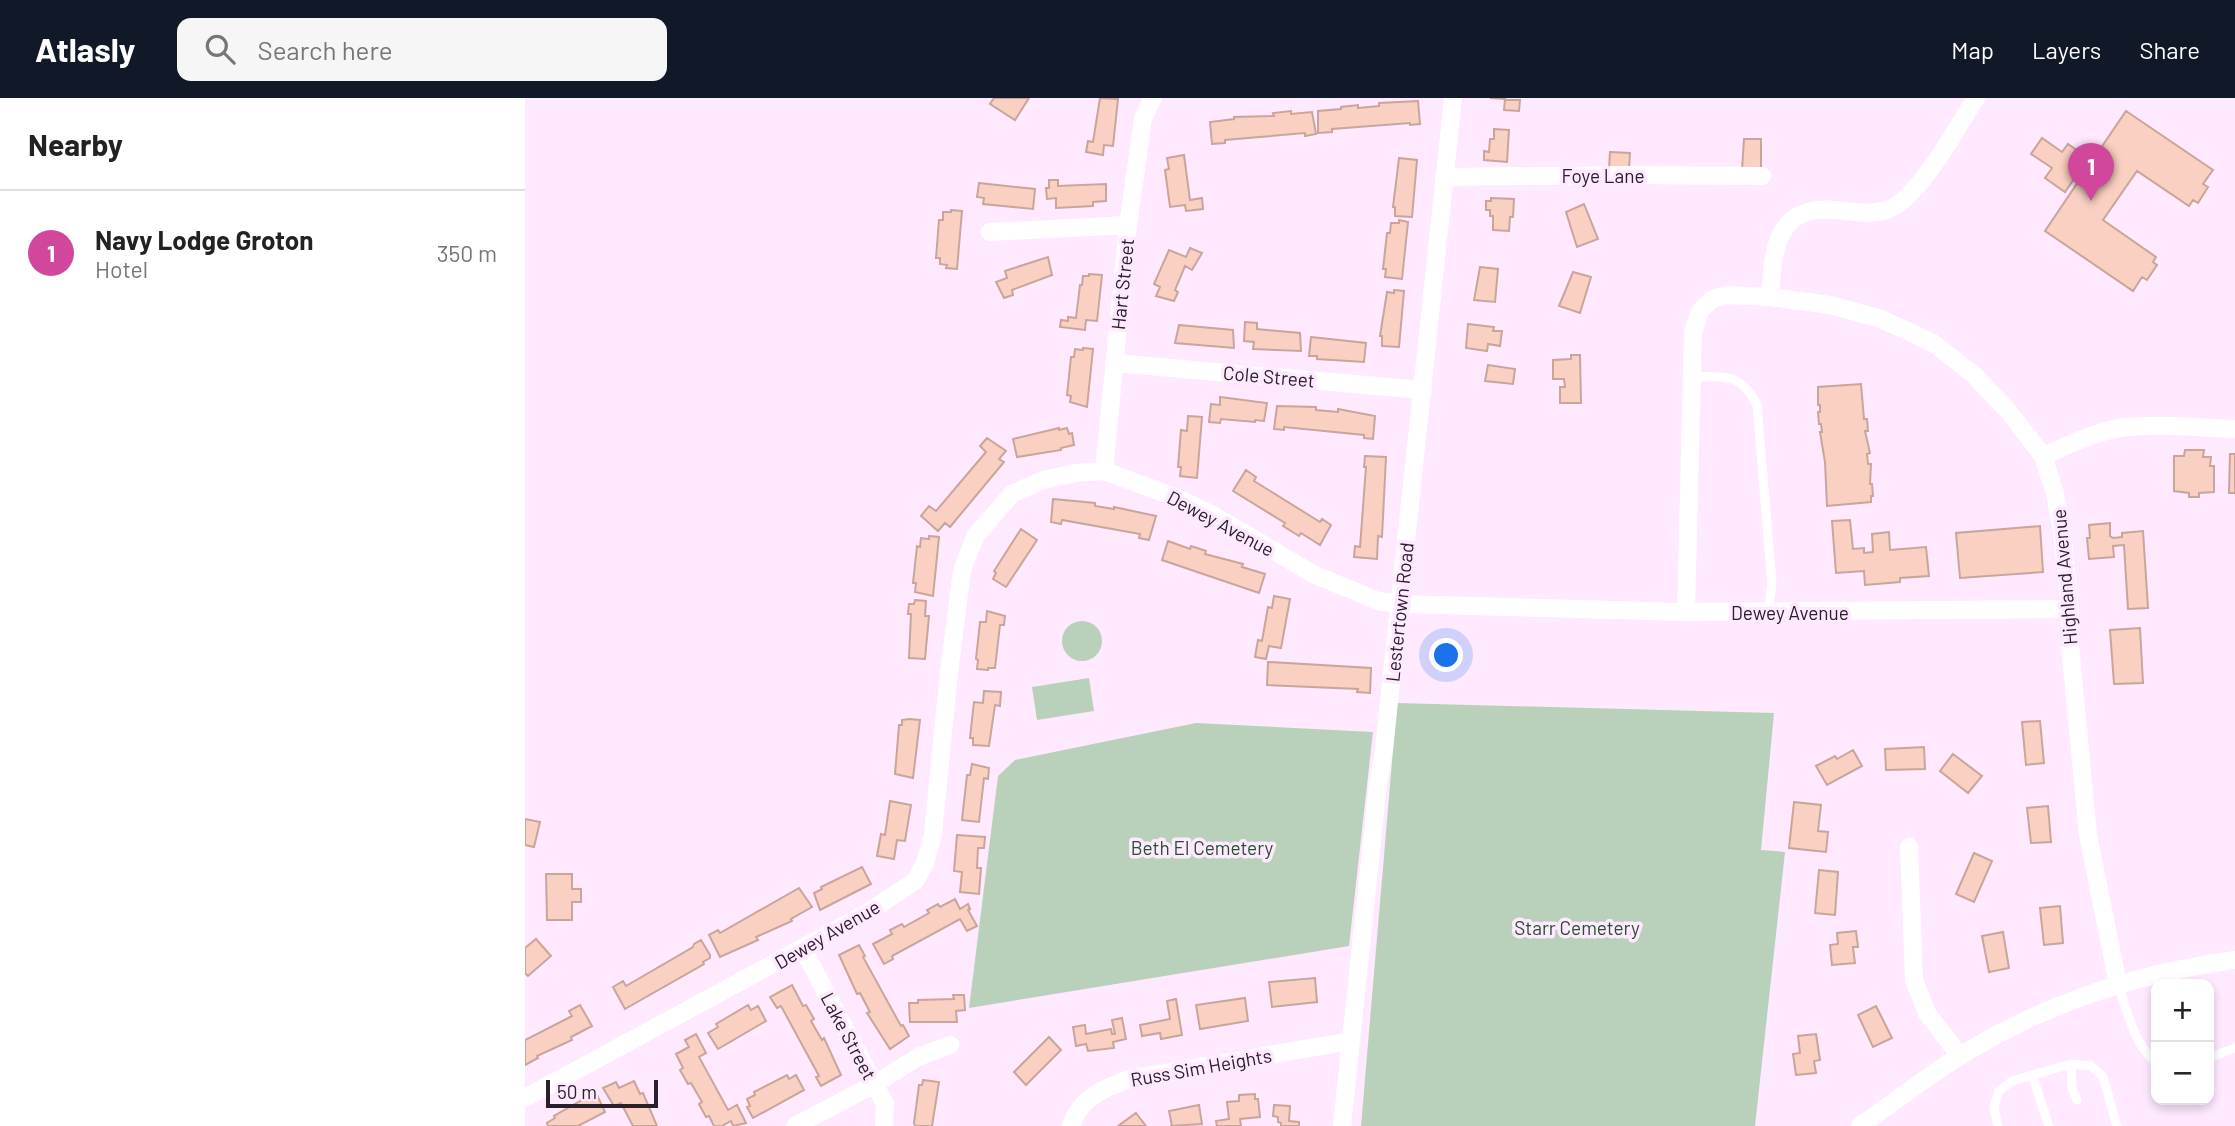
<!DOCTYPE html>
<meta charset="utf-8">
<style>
body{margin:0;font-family:Barlow,sans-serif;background:#f6f6f6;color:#222}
.controls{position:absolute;right:21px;bottom:21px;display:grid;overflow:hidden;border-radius:14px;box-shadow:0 4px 10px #0003}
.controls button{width:63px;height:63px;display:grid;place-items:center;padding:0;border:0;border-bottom:2px solid #e0e0e0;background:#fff;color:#222;font:35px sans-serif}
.scale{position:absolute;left:21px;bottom:18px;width:112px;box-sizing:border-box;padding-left:7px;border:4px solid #2a202a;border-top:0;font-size:19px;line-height:24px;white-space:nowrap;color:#2a202a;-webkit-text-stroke:5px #fee9ff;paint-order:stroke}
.you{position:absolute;left:922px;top:558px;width:24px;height:24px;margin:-18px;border:5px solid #fff;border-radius:50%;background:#1a73e8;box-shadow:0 0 0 10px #1a73e833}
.badge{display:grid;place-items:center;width:46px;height:46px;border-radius:50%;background:#111827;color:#fff;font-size:23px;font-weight:700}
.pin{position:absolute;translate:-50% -58px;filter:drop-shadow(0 2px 4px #0008)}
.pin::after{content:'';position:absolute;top:37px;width:24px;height:21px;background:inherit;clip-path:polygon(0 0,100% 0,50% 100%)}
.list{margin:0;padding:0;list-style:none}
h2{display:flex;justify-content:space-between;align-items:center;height:91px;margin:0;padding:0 28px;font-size:30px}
h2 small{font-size:23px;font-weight:400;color:#767676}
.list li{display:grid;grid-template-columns:46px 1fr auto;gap:21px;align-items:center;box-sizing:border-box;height:126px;padding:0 28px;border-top:2px solid #e0e0e0}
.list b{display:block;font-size:26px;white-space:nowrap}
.list p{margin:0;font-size:23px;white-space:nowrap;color:#767676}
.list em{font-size:23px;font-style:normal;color:#767676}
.icon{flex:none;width:38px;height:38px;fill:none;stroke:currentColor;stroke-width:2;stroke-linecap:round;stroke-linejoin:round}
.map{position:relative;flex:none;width:1710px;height:1028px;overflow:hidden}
header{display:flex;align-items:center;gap:42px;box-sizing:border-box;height:98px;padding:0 35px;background:#111827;color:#fff}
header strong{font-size:33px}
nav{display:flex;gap:38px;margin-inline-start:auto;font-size:24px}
.search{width:490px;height:63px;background:#f6f6f6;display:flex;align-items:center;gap:18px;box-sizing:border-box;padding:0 24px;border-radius:14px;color:#767676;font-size:26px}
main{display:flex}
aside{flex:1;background:#fff}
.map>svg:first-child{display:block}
.green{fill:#b9d1bb}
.building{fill:#fad0c2;stroke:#c9a59a;stroke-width:2}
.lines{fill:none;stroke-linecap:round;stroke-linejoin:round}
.service{stroke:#fff;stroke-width:9}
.minor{stroke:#fff;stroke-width:18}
.labels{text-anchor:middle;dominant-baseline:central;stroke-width:7;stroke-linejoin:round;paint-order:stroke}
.street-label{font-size:19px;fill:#2a202a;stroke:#fee9ff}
.park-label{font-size:19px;fill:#23512b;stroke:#fee9ff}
</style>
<header>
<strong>Atlasly</strong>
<div class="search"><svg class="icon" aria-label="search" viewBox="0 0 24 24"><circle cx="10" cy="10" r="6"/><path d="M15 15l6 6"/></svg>Search here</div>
<nav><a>Map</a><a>Layers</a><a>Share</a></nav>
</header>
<main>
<aside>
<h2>Nearby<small></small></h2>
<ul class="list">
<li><span class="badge" style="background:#d1479c">1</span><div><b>Navy Lodge Groton</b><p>Hotel</p></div><em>350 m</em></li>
</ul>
</aside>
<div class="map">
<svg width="1710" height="1028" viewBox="0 0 1710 1028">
<rect width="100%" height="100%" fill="#fee9ff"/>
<path class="green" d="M537 543a20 20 0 1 1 40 0a20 20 0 1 1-40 0Z
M564 580 569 613 512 622 507 589Z
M872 605 1249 615 1236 752 1260 754 1230 1028H836Z
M671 625 848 634 824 848 444 910 473 678 490 662Z"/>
<path class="building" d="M469 0H504L490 22 465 6Z
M575 0 593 1 588 48 579 47 578 57 561 54 563 43 568 44Z
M965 0 995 2 994 13 979 12 980 1Z
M893 3 895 26 885 27V25L807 31V34L793 35V13L816 11V9L833 7V10L854 8V5Z
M766 13V16L787 14 791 36 780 38V35L700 42V45L687 46 685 24 709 21V19L749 18 748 15Z
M1601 13 1688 72 1678 86 1683 89 1673 105 1668 102 1664 108 1612 73 1578 122 1631 159 1628 164 1632 167 1622 182 1617 179 1608 193 1520 133 1553 84 1549 81 1540 94 1520 80 1527 70 1506 56 1517 40 1537 54 1543 46 1567 63Z
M969 31 984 32 982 64 959 62V53L964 54 965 41H969Z
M1219 41H1236V72H1217Z
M1085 54 1105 55 1104 72 1084 71Z
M659 57 665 102 677 100 678 111 661 113 660 107 645 109 640 72 644 71 642 60Z
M874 60 892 62 887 119 870 118V109H868Z
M524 82H533V88L581 86V103L568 104V108L531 110V100L522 101 521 90H524Z
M454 85 510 91 508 111 458 106 459 100 452 99Z
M966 100 989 101 988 119H985L984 133 968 132V118H965V112H961V103H966Z
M1059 106 1073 141 1052 149 1041 114Z
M426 112 437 113 432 171 421 170 422 167 415 166V160H411L414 122H418V114H426Z
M874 122 883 124 877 181 860 179 861 171H858L862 135H865L866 125H874Z
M665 150 677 155 667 172 660 168 650 192 653 194 649 203 631 198 635 189 629 186 644 152 661 159Z
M523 159 527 177 487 192 488 197 479 200 471 184 482 180 480 173Z
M955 169 973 171 970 204 949 202Z
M1048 174 1066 179 1055 215 1034 208Z
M564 176 577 177 572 223 561 222 560 232 535 229 536 222 543 223V219L551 220 555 187H557L558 178H564Z
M869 192 879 193 874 249 857 248V238H855L862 194 869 195Z
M720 224 732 225V231L775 235 776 253 728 251 729 244 719 243Z
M943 226 969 229 968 233H977L975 248 963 246 962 253 941 250Z
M654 227 708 232 709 250 650 245Z
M786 239 841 245 839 264 792 261V258H784Z
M558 250 568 251 562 309 545 304 546 298 542 297 546 259H549L550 251 558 252Z
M1046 257H1055L1056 305H1035V289H1040L1039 281H1028V262L1046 261Z
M963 267 990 271 988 286 960 283Z
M1336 286 1339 321H1342L1343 333H1340L1345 355 1342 356 1343 366H1346L1345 386H1347L1348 398H1346V404L1302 408 1300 364 1295 334H1297L1296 326H1294L1293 314H1295V307H1293V289Z
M695 299 742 305 739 323 730 322V324L696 321 695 325 684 324 686 306 695 307Z
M752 308 791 309V312L813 314V311L850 318 848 341 839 340V337L759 329V332L749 331Z
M663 318 677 319 672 380 655 378 656 369H653L656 332 662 333Z
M534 330V332L542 330 544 336 547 335 549 347 536 350V352L492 359 488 341Z
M462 340 481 353 474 361 479 364 425 429 420 425 413 433 396 418 404 408 411 413 461 354 455 348Z
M1660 352H1679L1678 359H1686L1685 368H1689V394L1674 395V399H1664V395L1649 393V358H1659Z
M1705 356H1710V395H1704Z
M840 358 861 359 857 439 853 438 852 461 829 459 830 448 835 449 841 369H839Z
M721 372 731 379 729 383 795 424 797 421 806 427 795 447 776 435 774 438 758 428 760 425 708 393Z
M528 401 570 405V408L589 411V409L631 418 624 442 614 440 615 436 537 422 536 426 526 424Z
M1325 422 1328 451 1339 450V455L1348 454 1347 436 1364 434 1365 452 1401 449 1404 478 1375 480V484L1340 487 1339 473 1311 475 1307 423Z
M1585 425V438L1588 440 1597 439V435L1618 433 1623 510 1603 511 1599 447 1588 448 1589 459 1564 461 1562 440H1565L1564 427Z
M1515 428 1518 474 1435 480 1431 435Z
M496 431 512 442 481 489 468 481 471 475 469 473Z
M404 438 414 439 408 498 390 494 391 485H388L392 448 395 449 396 440 404 441Z
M643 443 665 451 666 448 681 453 680 456 718 466 717 469 740 476 734 495 637 462Z
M749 498 765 501 756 550 744 548 741 561 730 559 733 542 737 543 743 509 747 510Z
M390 502 401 503 400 518H404L400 561 384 560 386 516H383L384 506H389Z
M462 513 480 518 479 527H475L470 570H463V572L452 571 453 562 451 561 455 524H461Z
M1615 530 1618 585 1589 586 1585 532Z
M743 564 846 570 845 595 832 594 833 591 742 587Z
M459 593 476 594 475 608 470 607 464 648 448 647V640H445L449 604 458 605Z
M384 621 395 622 388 680 370 676 374 627H377V622Z
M1515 623 1519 665 1501 667 1497 624Z
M1399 649 1400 671 1361 672 1360 651Z
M1328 652 1337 668 1302 687 1291 668 1310 658 1312 661Z
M1428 656 1457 678 1443 695 1415 673Z
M447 666 464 670 463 681 459 680 454 724 437 722 442 677H445Z
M365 703 386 707 380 743 372 742 369 761 352 758 356 736 360 737Z
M1269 704 1296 707 1293 733 1303 734 1301 754 1264 750Z
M1523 708 1526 744 1506 745 1502 710Z
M0 721 15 724 9 749 0 747Z
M432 737 460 739 459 750H453L452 770H456L454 796 435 794 437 774 429 773Z
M1449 755 1467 763 1449 804 1431 796Z
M337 769 346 786 295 812 289 795 297 791 296 789Z
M1294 772 1313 774 1310 817 1290 815Z
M21 776H47V791H56V804H47V822H22Z
M274 790 287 809 266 821 267 823 231 839 233 842 195 859 184 837 193 832 195 835Z
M430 801 435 811 443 806 445 811 443 812 452 828 442 833 435 821 367 858 368 861 359 866 348 846 367 836 365 832 377 826 379 829 404 815 402 812 413 806 415 809Z
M1535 808 1538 845 1519 847 1515 810Z
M1331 833 1333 849H1328L1330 865 1307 867 1305 847 1313 846 1312 835Z
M1478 834 1484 870 1464 874 1457 838Z
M11 841 26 858 3 878 0 875V850Z
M176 842 185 857V860L178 864 179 866 100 911 88 889 98 883 101 888 168 849 169 846Z
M334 847 340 858 338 859 376 928 378 927 384 938 365 951 342 915 345 914 335 895 332 896 314 857Z
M790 880 792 904 747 909 744 884Z
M267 887 278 908 281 907 289 921 286 923 297 942 299 940 316 977 296 988 291 979 294 978 256 908 252 910 245 899Z
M428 897H439L440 912 431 913 432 924H385L384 905H393V902L429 901Z
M720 900 723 923 675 931 671 907Z
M651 901 657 937 636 941 635 935 617 938 615 927 645 921 642 903Z
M55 907 67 928 46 939 47 942 12 958 13 960 0 967V942L47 918 44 913Z
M223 907 226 912 233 908 241 923 193 951 183 935 193 929 191 926Z
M1351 908 1367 940 1348 949 1333 917Z
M597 920 601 941 588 944 589 950 563 953 561 946 551 948 548 929 560 927 561 936 586 931 587 936H590L587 922Z
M171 936 181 955 174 959 203 1012 212 1007 221 1025 208 1028 206 1023 197 1028H189L184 1018 181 1019 174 1006 177 1004 166 985 163 986 155 972 158 970 151 956 164 949 160 942Z
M1291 936 1295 962 1289 963 1291 975 1271 977 1268 956 1275 955 1273 938Z
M524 939 536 952 501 987 489 974Z
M262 977 264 981 271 977 279 992 228 1020 222 1009 225 1008 222 1001 230 997 229 994Z
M398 982 414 984 407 1028H390L389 1025 394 987H397Z
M109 983 115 996 118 995 132 1028H108L96 1005 89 1008 78 990 91 984 94 990Z
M730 996V1001H733L735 1019 715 1021 716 1028H692L691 1023 704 1021 702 1004 714 1003V997Z
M72 997 80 1014 53 1028H23L22 1025 30 1020 29 1018 62 999 64 1002Z
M674 1007 677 1026 645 1028H647L644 1013Z
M749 1007 765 1008 764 1023 774 1024V1028H756V1025L753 1024V1019L748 1018Z
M611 1015 621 1028H593Z"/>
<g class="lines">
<path class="service" d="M1167 279C1200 279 1215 274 1232 307L1247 486 1243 514
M1593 886C1602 912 1609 947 1631 964
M1684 960 1710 950
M1546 966 1547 990 1552 1002
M1507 977 1524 1028
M1473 1028 1469 1009 1474 993 1487 983 1546 966 1566 968 1578 979 1592 1028"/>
<path class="minor" d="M919 79 1102 77 1237 78
M465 134 603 127
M1245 199C1248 152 1250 106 1312 112 1330 114 1349 118 1366 110 1395 98 1433 28 1451 0
M589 265 898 292
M1518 358C1542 348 1569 334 1595 330 1633 325 1672 330 1710 331
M579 373 603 127 618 21 628 0
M1161 514 1168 234 1175 213 1186 202 1200 197 1245 199 1305 207 1356 221 1408 245 1448 276 1484 314 1518 358 1530 395 1537 434 1545 511V548L1563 737 1593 886
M1384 749 1389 882 1402 915 1435 958
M278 851 360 1006 359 1028
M0 1000 342 815 390 783 400 765 408 736 424 574 437 472 451 437 487 396 518 382 551 375 579 373 650 399 688 417 788 476 853 503 874 506 1161 514 1545 511
M270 1028 350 986 393 959 425 947
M546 1028C555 1000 577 991 604 981L826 943
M817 1028 853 686 859 651 928 0
M1335 1028C1368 1005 1401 979 1435 958 1519 906 1613 875 1710 862"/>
</g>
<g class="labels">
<g class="street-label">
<text x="1078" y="77">Foye Lane</text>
<text transform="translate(597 186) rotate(-84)">Hart Street</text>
<text transform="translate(744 278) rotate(5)">Cole Street</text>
<text transform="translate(696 425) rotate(28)">Dewey Avenue</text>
<text transform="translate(1539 479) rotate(-95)">Highland Avenue</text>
<text transform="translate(874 514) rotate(-84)">Lestertown Road</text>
<text x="1265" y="514">Dewey Avenue</text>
<text transform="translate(302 836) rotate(-30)">Dewey Avenue</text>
<text transform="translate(324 938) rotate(62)">Lake Street</text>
<text transform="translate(676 969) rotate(-10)">Russ Sim Heights</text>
</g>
<g class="park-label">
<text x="677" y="749">Beth El Cemetery</text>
<text x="1052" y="829">Starr Cemetery</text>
</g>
</g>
</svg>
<div class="controls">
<button>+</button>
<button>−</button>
</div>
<div class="scale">50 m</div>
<div class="you"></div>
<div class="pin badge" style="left:1566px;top:103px;background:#d1479c">1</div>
</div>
</main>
